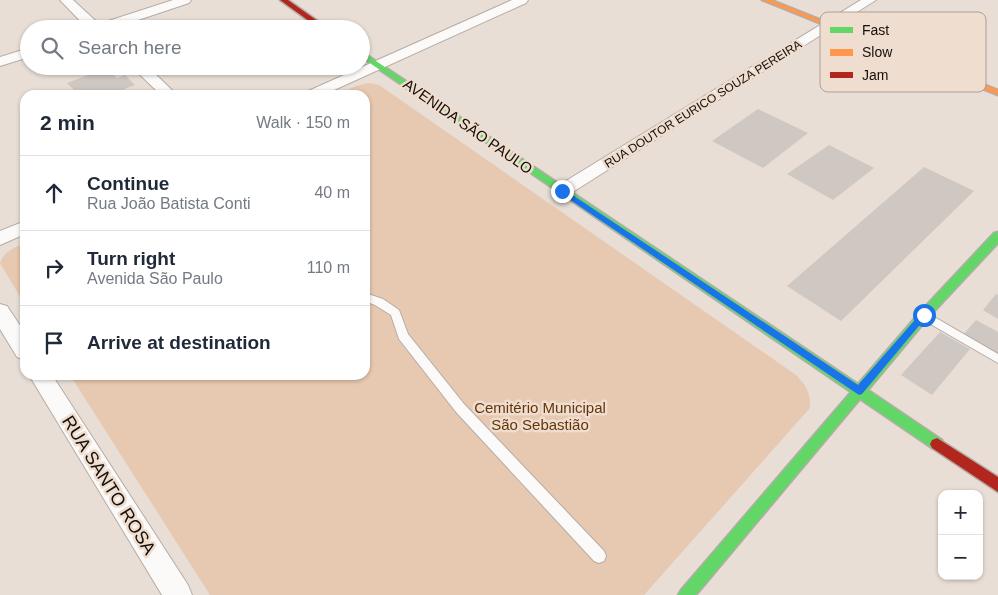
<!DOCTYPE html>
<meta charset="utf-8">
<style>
body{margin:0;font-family:Arial,sans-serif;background:#f2f2f3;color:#1f2937}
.controls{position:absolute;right:15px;bottom:15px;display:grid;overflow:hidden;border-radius:10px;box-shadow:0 1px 4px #0004}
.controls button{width:45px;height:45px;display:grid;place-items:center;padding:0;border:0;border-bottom:1px solid #e0e1e3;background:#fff;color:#1f2937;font:25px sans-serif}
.stop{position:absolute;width:15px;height:15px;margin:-11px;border:4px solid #1a73e8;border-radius:50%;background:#fff}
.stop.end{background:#1a73e8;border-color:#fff;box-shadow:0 1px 5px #0008}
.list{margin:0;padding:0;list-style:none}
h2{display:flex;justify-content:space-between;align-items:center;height:65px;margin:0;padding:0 20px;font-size:21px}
h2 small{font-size:16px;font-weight:400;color:#747a83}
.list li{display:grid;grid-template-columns:32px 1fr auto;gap:15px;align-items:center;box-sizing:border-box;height:75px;padding:0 20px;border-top:1px solid #e0e1e3}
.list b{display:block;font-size:19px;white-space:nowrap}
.list p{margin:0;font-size:16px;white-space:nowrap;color:#747a83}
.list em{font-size:16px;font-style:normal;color:#747a83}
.icon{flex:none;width:28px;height:28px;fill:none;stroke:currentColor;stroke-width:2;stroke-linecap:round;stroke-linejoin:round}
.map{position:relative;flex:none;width:998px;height:595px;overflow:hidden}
.search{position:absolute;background:#fff;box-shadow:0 1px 4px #0004;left:20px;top:20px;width:350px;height:55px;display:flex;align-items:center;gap:12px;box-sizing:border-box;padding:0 18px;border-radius:28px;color:#747a83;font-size:19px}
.panel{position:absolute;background:#fff;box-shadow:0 1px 4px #0004;left:20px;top:90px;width:350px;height:290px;border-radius:15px}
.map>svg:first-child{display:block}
.green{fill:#e7c8b0}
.building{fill:#cfc7c1}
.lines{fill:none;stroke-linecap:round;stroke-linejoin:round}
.lane-casing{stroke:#b4aca6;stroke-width:2}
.street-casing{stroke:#b4aca6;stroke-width:2}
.fast-casing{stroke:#b4aca6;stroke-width:3}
.slow-casing{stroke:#b4aca6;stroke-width:3}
.jam-casing{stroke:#b4aca6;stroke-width:3}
.lane{fill:#fcfaf9;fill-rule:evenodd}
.street{fill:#fcfaf9;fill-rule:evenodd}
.fast{fill:#63d668;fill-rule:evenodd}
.slow{fill:#ff974d;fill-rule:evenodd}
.jam{fill:#b3261e;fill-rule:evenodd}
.route{fill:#1a73e8}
.labels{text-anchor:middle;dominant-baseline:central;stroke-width:5;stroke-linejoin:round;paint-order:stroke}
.far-street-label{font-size:12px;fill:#150f0a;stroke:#efddcf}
.street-label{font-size:15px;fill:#150f0a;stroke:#efddcf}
.park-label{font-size:15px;fill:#63370a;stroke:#efddcf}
.near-street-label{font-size:18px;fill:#150f0a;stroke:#efddcf}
.key{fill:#efddcf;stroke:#ae9f94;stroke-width:1}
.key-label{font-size:14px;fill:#150f0a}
</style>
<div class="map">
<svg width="998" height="595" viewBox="0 0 998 595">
<rect width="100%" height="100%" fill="#e8ded6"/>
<path class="green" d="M369 83 379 85 796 375C806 385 811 394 810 408L644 595H210L70 375H365V95H336L356 86Z
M25 243V305L0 263C3 252 15 247 25 243Z"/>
<path class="building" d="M107 68 117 78 125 75 135 85 122 90 126 95H79L67 83Z
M758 109 808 133 763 168 712 141Z
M829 145 874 168 833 200 787 174Z
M924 167 974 191 841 321 787 286Z
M996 294 998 295V319L983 310Z
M976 320 998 332V357L962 336Z
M940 332 970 349 932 395 901 375Z"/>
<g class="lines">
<defs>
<path id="lane" d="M365 293 383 299 399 310 408 334 464 404 604 551 606 556 604 561 599 563 594 561 456 412 399 339 391 315 375 305 365 301Z
M924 311 998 354V363L920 318 919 315 920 312Z"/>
<path id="street" d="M60 0H73L99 24 173 0H191L189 3 111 29H88Z
M512 0H528L526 3 323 95H304L306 92Z
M861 0H876L568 195 562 197 556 195 553 191 556 187Z
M29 48V57L0 66V57Z
M131 66H147L177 95H161Z
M25 221V234L0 245V231Z
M0 304 7 306 25 333V360L17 357 0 329Z
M29 375H52L188 585 192 595H162Z"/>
<path id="fast" d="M361 51 858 384 920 312 994 233 998 232V243L928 318 868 390 942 440 944 444 942 448 937 450 932 448 860 399 696 595H678L681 590 851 392 361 57Z"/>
<path id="slow" d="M762 0H771L998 90V95Z"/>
<path id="jam" d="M280 0H288L329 29H320Z
M937 438 998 477V492L932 448 930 444 932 440Z"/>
</defs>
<use href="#lane" class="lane-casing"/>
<use href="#street" class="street-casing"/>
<use href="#fast" class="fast-casing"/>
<use href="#slow" class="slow-casing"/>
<use href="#jam" class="jam-casing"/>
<use href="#lane" class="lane"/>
<use href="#street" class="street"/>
<use href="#fast" class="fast"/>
<use href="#slow" class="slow"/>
<use href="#jam" class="jam"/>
</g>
<path class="route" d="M560 190H565L858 385 921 313 924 312 928 315 862 394 859 395 560 193Z"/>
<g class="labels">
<g class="far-street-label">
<text transform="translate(703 104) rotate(-32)">RUA DOUTOR EURICO SOUZA PEREIRA</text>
</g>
<g class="street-label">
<text transform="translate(468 126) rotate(35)">AVENIDA SÃO PAULO</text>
</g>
<g class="park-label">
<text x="540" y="407">Cemitério Municipal<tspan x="540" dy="17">São Sebastião</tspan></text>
</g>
<g class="near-street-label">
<text transform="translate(109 485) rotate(58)">RUA SANTO ROSA</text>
</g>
</g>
<rect x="820" y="12" width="166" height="80" rx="8" class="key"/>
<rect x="830" y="27" width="23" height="6" fill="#63d668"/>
<rect x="830" y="49" width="23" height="7" fill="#ff974d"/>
<rect x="830" y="72" width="23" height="6" fill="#b3261e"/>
<g class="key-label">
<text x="862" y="35">Fast</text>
<text x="862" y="57">Slow</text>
<text x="862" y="80">Jam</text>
</g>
</svg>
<div class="controls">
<button>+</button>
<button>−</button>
</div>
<div class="stop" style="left:924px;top:315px"></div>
<div class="stop end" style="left:562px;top:191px"></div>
<div class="search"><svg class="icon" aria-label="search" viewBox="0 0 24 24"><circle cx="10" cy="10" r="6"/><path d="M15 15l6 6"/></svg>Search here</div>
<section class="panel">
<h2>2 min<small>Walk · 150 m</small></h2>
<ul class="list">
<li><svg class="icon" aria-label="ahead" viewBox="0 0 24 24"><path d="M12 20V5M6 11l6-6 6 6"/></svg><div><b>Continue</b><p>Rua João Batista Conti</p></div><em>40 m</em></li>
<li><svg class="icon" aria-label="right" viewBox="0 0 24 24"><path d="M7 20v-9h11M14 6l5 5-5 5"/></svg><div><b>Turn right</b><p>Avenida São Paulo</p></div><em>110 m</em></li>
<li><svg class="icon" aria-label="arrive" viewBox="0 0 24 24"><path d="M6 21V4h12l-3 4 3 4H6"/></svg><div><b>Arrive at destination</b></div></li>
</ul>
</section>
</div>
